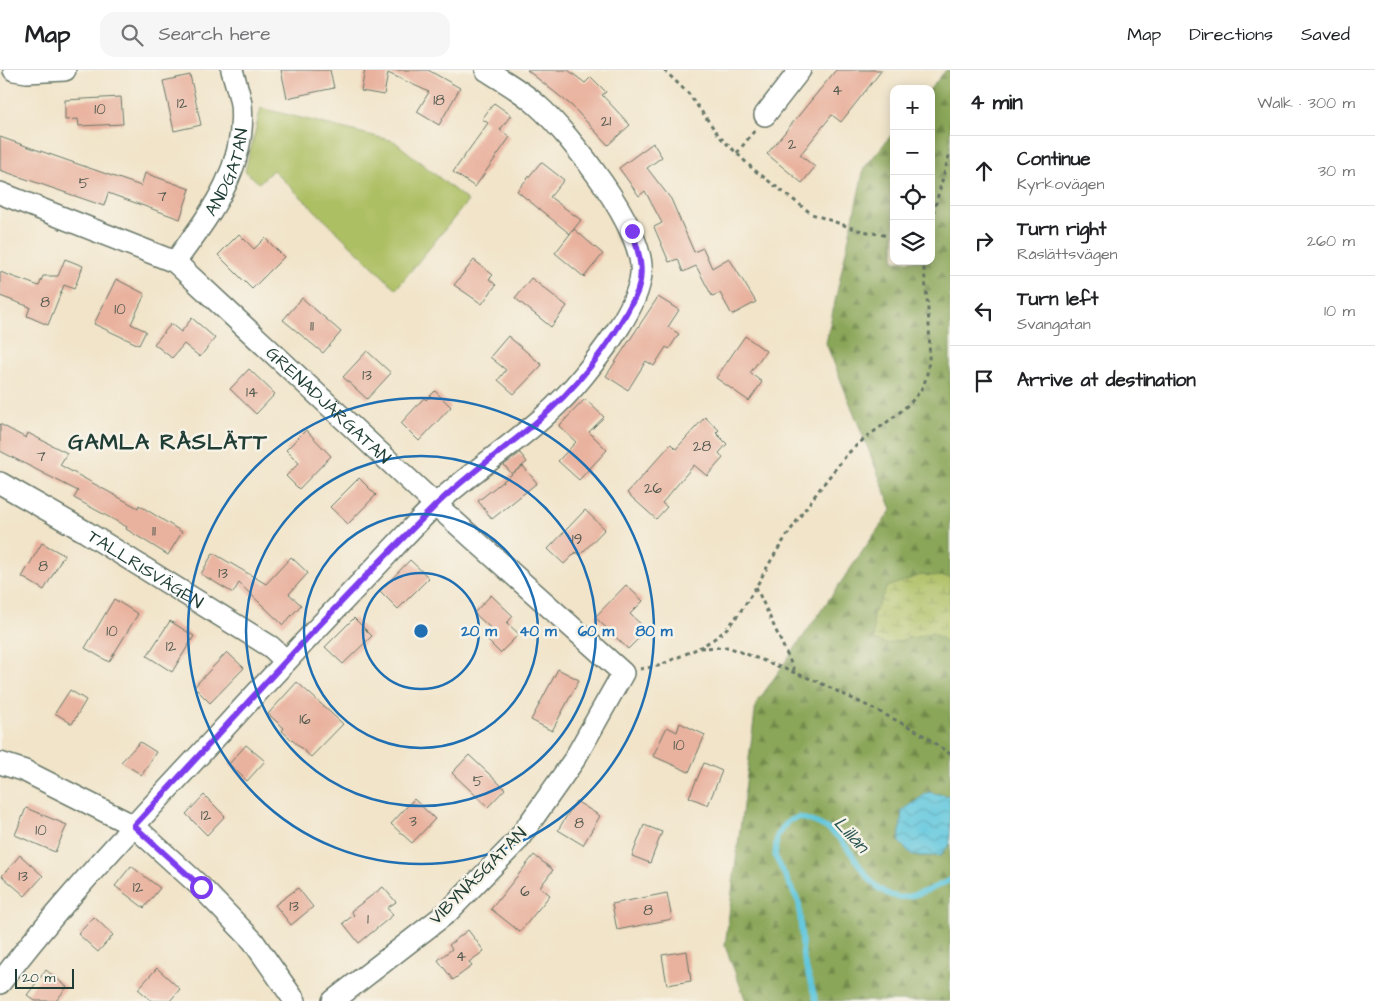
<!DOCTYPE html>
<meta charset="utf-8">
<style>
body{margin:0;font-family:"Architects Daughter",sans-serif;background:#f6f6f6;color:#202124}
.controls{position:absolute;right:15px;top:15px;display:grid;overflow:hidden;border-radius:10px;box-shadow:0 2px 12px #0003}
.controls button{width:45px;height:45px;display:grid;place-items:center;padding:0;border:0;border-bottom:1px solid #e0e0e0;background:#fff;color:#202124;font:25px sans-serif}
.scale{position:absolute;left:15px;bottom:12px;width:59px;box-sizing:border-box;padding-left:5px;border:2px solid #1f3d34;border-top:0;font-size:14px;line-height:18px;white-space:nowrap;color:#1f3d34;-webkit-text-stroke:4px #f7f3e8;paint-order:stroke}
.stop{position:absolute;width:15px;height:15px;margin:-11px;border:4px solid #7c3aed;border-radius:50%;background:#fff}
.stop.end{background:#7c3aed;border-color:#fff;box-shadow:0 1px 5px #0008}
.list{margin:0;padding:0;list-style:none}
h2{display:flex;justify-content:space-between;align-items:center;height:65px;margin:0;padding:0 20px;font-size:21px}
h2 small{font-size:16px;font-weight:400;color:#757577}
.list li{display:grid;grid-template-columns:32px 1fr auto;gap:15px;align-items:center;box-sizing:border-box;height:70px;padding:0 20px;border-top:1px solid #e0e0e0}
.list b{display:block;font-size:19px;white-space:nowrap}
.list p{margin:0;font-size:16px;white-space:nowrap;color:#757577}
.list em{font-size:16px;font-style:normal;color:#757577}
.icon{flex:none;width:28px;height:28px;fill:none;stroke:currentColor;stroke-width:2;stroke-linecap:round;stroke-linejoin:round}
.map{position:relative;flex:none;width:950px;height:931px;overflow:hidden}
header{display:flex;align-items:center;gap:30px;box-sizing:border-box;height:70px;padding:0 25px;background:#fff;border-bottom:1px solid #e0e0e0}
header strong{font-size:24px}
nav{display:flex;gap:28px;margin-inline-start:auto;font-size:18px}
.search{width:350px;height:45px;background:#f6f6f6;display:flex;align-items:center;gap:12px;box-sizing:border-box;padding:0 18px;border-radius:15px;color:#757577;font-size:19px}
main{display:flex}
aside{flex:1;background:#fff}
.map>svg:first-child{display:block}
.green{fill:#adbf63;stroke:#667e4c}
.forest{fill:url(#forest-firs);stroke:#547246}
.wetland{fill:url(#wetland-marsh);stroke:#667e4c}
.water{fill:url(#water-waves);stroke:#408289}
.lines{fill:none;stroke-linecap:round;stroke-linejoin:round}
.stream{stroke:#61c7de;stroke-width:5.5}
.building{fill:#e9b29f}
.minor-casing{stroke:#687768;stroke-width:24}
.path{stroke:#687768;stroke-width:3;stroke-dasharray:4 4;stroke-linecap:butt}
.minor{stroke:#fff;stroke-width:21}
.route{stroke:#7c3aed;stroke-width:6}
.ring{fill:none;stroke:#1f6fb2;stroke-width:2.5}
.labels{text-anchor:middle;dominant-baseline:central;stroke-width:5;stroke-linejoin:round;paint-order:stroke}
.number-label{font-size:15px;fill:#525a4f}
.street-label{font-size:18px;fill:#1f3d34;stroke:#f7f3e8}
.water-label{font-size:19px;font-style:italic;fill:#2c5956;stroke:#f7f3e8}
.district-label{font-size:22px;font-weight:bold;letter-spacing:1px;fill:#1f3d34;stroke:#f7f3e8}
.centre{fill:#1f6fb2;stroke:#f7f3e8;stroke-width:2.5}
.ring-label{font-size:15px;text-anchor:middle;font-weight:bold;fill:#1f6fb2;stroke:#f7f3e8;stroke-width:5;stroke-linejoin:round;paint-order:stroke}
</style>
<header>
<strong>Map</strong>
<div class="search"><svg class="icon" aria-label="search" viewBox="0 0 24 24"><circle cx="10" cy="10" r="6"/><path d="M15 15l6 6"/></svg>Search here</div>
<nav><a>Map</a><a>Directions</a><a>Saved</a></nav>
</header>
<main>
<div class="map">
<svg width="950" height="931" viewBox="0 0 950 931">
<defs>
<pattern id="forest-firs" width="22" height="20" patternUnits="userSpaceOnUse" patternTransform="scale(1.25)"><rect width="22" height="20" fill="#8aa659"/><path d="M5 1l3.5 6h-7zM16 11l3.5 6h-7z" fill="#70884a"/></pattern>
<pattern id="wetland-marsh" width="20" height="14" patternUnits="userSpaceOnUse" patternTransform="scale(1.25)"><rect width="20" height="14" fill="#adbf63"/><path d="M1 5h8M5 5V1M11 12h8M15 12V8" fill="none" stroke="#8c9c52"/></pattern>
<pattern id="water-waves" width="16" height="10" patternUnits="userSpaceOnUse" patternTransform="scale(1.25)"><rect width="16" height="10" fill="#61c7de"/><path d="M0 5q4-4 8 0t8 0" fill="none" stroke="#4fa3b5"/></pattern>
</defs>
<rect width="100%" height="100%" fill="#f7f3e8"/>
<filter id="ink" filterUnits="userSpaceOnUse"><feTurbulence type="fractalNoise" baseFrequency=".02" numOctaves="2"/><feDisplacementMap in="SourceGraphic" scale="10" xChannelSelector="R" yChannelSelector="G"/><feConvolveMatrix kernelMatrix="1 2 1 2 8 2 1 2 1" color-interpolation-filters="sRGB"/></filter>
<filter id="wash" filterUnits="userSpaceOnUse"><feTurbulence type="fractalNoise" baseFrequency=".0096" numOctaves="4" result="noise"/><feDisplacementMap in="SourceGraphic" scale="20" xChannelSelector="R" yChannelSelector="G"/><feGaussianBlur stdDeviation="1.12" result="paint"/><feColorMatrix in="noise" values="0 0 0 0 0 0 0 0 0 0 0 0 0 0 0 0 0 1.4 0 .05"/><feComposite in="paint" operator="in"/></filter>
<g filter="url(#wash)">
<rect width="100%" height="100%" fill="#f1e4c9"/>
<path class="green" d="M261 38 394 71 468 131 396 219 273 100 259 113 245 101Z"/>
<path class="forest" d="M946 0H950V726L928 722 913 786H940L950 774V931H746L725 876 756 634 892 439 826 273 864 98 894 62V191H931L930 19Z"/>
<path class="wetland" d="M921 505 950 507V574L933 563 886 574 874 570 873 545 887 517Z"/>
<path class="water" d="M928 722 950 726V774L940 786H913L899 772 902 741Z"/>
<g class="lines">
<path class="stream" d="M816 931 803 887 799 833 775 786 777 766 788 751 799 747C815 752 827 756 839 768 858 787 868 822 898 827 912 829 938 816 950 810"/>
</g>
<g id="blocks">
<path class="building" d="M281 0H330L334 18 287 28Z
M365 0H428L460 18 439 55 417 42 429 22 388 3 384 25 361 21Z
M527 0H568L585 13 591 7 606 22 602 25 630 55 608 75 572 36Z
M836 0H882L841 52 832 45 800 85 815 97 802 113 767 84Z
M190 5 201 55 174 61 163 11Z
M121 27 123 54 79 56 78 49 65 50V30Z
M494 33 511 45 500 60 510 67 475 117 453 102 488 53 482 49Z
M0 67 141 116 145 103 190 119 180 149 108 123 104 136 0 100Z
M653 73 662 87 647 98 671 129 694 182 703 178 712 198 729 188 756 232 732 245 720 223 712 226 696 196 683 202 678 189 669 192 654 157 662 153 645 121 639 126 619 98Z
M541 92 564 110 550 127 581 150 570 164 574 159 603 184 584 207 555 183 570 164 517 121Z
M239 164 254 179 265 168 284 187 252 219 218 185Z
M65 189 83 196 74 219 64 215 48 255 27 246 30 237 0 226V202L39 216 43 206H58Z
M474 190 493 205 489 209 496 215 482 234 454 215Z
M531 208 567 236 551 257 515 228Z
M116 209 145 224 131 254 146 261 139 275 94 254Z
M658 227 679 240 668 257 679 264 669 279 666 277 654 296 646 291 628 320 606 306Z
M302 228 341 262 323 283 283 250Z
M192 248 215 268 200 287 184 274 172 288 154 274 171 254 181 262Z
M508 266 542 295 514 324 498 310 506 300 490 287Z
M745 266 766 281 750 303 762 312 749 331 716 308Z
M367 281 391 303 367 329 343 307Z
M249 299 275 324 256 344 230 319Z
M435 321 451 337 419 371 401 353 424 328 426 330Z
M585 329 604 347 589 362 607 380 579 410 558 391 576 372 559 356Z
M705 347 719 360 716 363 727 374 719 383 723 388 707 406 694 395 662 433 667 437 656 449 627 423 671 374 676 379Z
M0 354 26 368 28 363 67 383 60 395 138 438 139 435 182 462 168 485 126 459 127 457 74 428 78 421 0 381Z
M306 360 331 386 299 419 286 406 299 393 286 380Z
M520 383 527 392 513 403 523 396 537 413 492 449 478 431 512 404 504 395Z
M359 408 376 425 348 454 330 437Z
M585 440 605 459 580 485 576 482 564 494 548 479Z
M42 473 64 485 44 520 22 507Z
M213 483 266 514 291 487 308 503 289 524 301 535 283 555 239 513 233 523 201 504Z
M410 490 429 508 398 539 380 521Z
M626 515 643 531 630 544 647 560 628 579 595 547Z
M491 525 513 546 507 553 519 564 500 583 488 571 496 563 474 543Z
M114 529 138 544 109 592 85 578Z
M354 548 372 566 343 594 325 577Z
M170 551 194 566 172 602 147 586Z
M227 582 244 598 210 633 194 617Z
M558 599 579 610 552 661 531 650Z
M297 612 343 654 311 687 282 661 284 658 268 644Z
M70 620 86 630 72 654 55 643Z
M680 653 705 665 689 702 653 686 667 657 677 662Z
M140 672 156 682 142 705 121 692Z
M246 675 265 691 247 711 229 694Z
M469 685 505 719 488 737 452 703Z
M704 693 722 701 708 735 689 727Z
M204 725 225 746 207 765 186 744Z
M414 729 435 749 412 773 391 754Z
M576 731 600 746 583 775 558 760Z
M26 738 67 755 55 782 15 765Z
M644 755 662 762 650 793 632 786Z
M20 785 43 806 25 826 2 806Z
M534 785 553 800 540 817 550 825 520 862 491 839Z
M131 796 160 818 144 838 115 816Z
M383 817 396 832 387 838 393 845 359 873 343 853 354 845 351 841Z
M298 818 313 837 291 855 275 835Z
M667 823 672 849 617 860 612 834Z
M94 847 113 865 98 882 78 864Z
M468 860 484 881 469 892 472 896 453 910 438 890 452 879 449 875Z
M687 881 691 911 667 915 662 885Z
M157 898 180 919 170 931H152L138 919Z
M46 900 67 917 56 931H35L27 925Z"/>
</g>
</g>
<g filter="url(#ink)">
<use href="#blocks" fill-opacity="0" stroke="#687768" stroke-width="1"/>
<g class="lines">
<defs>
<g id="minor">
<path d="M14 0 27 2 65 0"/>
<path d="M765 45 800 0"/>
<path id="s1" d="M0 123 175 192 436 435 623 603 574 690 517 771 448 842 333 931"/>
<path id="s2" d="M175 192C210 144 247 98 241 34 239 22 235 11 232 0"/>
<path id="s3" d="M0 413 86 462 271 577 286 591"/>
<path d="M0 693 25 701 134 756 201 817 253 871 295 931"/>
<path d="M0 913C69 822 150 739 228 654 274 604 320 555 367 506 390 482 412 457 435 435 483 391 543 357 584 305 604 280 638 237 641 204 646 160 570 64 537 35 522 21 503 11 486 0"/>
</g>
</defs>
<use href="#minor" class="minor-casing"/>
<path class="path" d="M664 0 688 23 720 67 753 99 812 144 858 160 894 167
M737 83 755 60
M931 151 950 82
M756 517 795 602
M699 578C707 573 717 568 724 561 747 538 761 506 778 479 799 447 821 416 845 387 866 362 908 344 923 316 936 290 926 221 923 191
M640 599 658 596 699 578 728 577 816 611 870 637 917 661 950 684"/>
<use href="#minor" class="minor"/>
</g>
</g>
<g class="lines" filter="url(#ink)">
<path class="route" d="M201 817 134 756C233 649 330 540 434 437 464 407 501 382 533 355 575 320 610 276 635 227 646 205 639 182 632 161"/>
</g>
<g class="ring">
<circle cx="421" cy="561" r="58"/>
<circle cx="421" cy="561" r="117"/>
<circle cx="421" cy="561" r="175"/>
<circle cx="421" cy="561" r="233"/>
</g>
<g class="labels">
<g class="number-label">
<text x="837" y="20">4</text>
<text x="439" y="30">18</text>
<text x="182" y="33">12</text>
<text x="100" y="39">10</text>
<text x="606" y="51">21</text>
<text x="792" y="74">2</text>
<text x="84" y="113">5</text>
<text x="162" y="126">7</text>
<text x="45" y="232">8</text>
<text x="120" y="239">10</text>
<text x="312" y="256">11</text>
<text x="367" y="305">13</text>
<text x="252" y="322">14</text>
<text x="702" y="376">28</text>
<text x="41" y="386">7</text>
<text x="653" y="418">26</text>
<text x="154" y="461">11</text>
<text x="577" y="469">19</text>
<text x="43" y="496">8</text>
<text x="223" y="503">13</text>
<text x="112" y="561">10</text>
<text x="171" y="576">12</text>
<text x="305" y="649">16</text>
<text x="679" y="675">10</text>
<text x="478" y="711">5</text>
<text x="206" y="745">12</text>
<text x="413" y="751">3</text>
<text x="579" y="753">8</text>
<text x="41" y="760">10</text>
<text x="23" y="806">13</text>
<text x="138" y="817">12</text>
<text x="525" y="821">6</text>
<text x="294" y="836">13</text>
<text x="648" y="840">8</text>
<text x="368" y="849">1</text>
<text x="461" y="886">4</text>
</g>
<g class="street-label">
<text stroke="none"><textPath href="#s2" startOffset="105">ANDGATAN</textPath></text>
<text stroke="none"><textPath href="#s1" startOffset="398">GRENADJÄRGATAN</textPath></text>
<text stroke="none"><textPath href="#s3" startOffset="169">TALLRISVÄGEN</textPath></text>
<text transform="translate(478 806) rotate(-45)">VIBYNÄSGATAN</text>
</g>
<g class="water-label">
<text transform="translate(851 765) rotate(47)">Lillån</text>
</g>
<g class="district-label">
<text x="168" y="372">GAMLA RÅSLÄTT</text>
</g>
</g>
<circle cx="421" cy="561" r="8" class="centre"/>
<g class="ring-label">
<text x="479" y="566">20 m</text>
<text x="538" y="566">40 m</text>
<text x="596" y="566">60 m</text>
<text x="654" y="566">80 m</text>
</g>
</svg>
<div class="controls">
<button>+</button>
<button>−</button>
<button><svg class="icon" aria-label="locate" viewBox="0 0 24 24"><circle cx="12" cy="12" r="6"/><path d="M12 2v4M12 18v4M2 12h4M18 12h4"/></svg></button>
<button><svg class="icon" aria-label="layers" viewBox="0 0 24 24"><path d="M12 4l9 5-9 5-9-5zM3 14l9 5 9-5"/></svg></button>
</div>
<div class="scale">20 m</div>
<div class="stop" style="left:201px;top:817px"></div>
<div class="stop end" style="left:632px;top:161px"></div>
</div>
<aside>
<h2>4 min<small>Walk · 300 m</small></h2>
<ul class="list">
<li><svg class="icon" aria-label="ahead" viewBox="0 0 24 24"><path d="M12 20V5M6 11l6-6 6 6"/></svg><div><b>Continue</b><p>Kyrkovägen</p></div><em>30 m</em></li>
<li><svg class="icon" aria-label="right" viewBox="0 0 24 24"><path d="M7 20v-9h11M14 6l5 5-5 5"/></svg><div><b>Turn right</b><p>Råslättsvägen</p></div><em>260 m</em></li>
<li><svg class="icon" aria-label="left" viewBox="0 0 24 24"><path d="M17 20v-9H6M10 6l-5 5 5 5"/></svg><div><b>Turn left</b><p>Svangatan</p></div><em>10 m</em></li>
<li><svg class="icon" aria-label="arrive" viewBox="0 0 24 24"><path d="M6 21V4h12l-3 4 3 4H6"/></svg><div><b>Arrive at destination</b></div></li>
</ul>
</aside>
</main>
